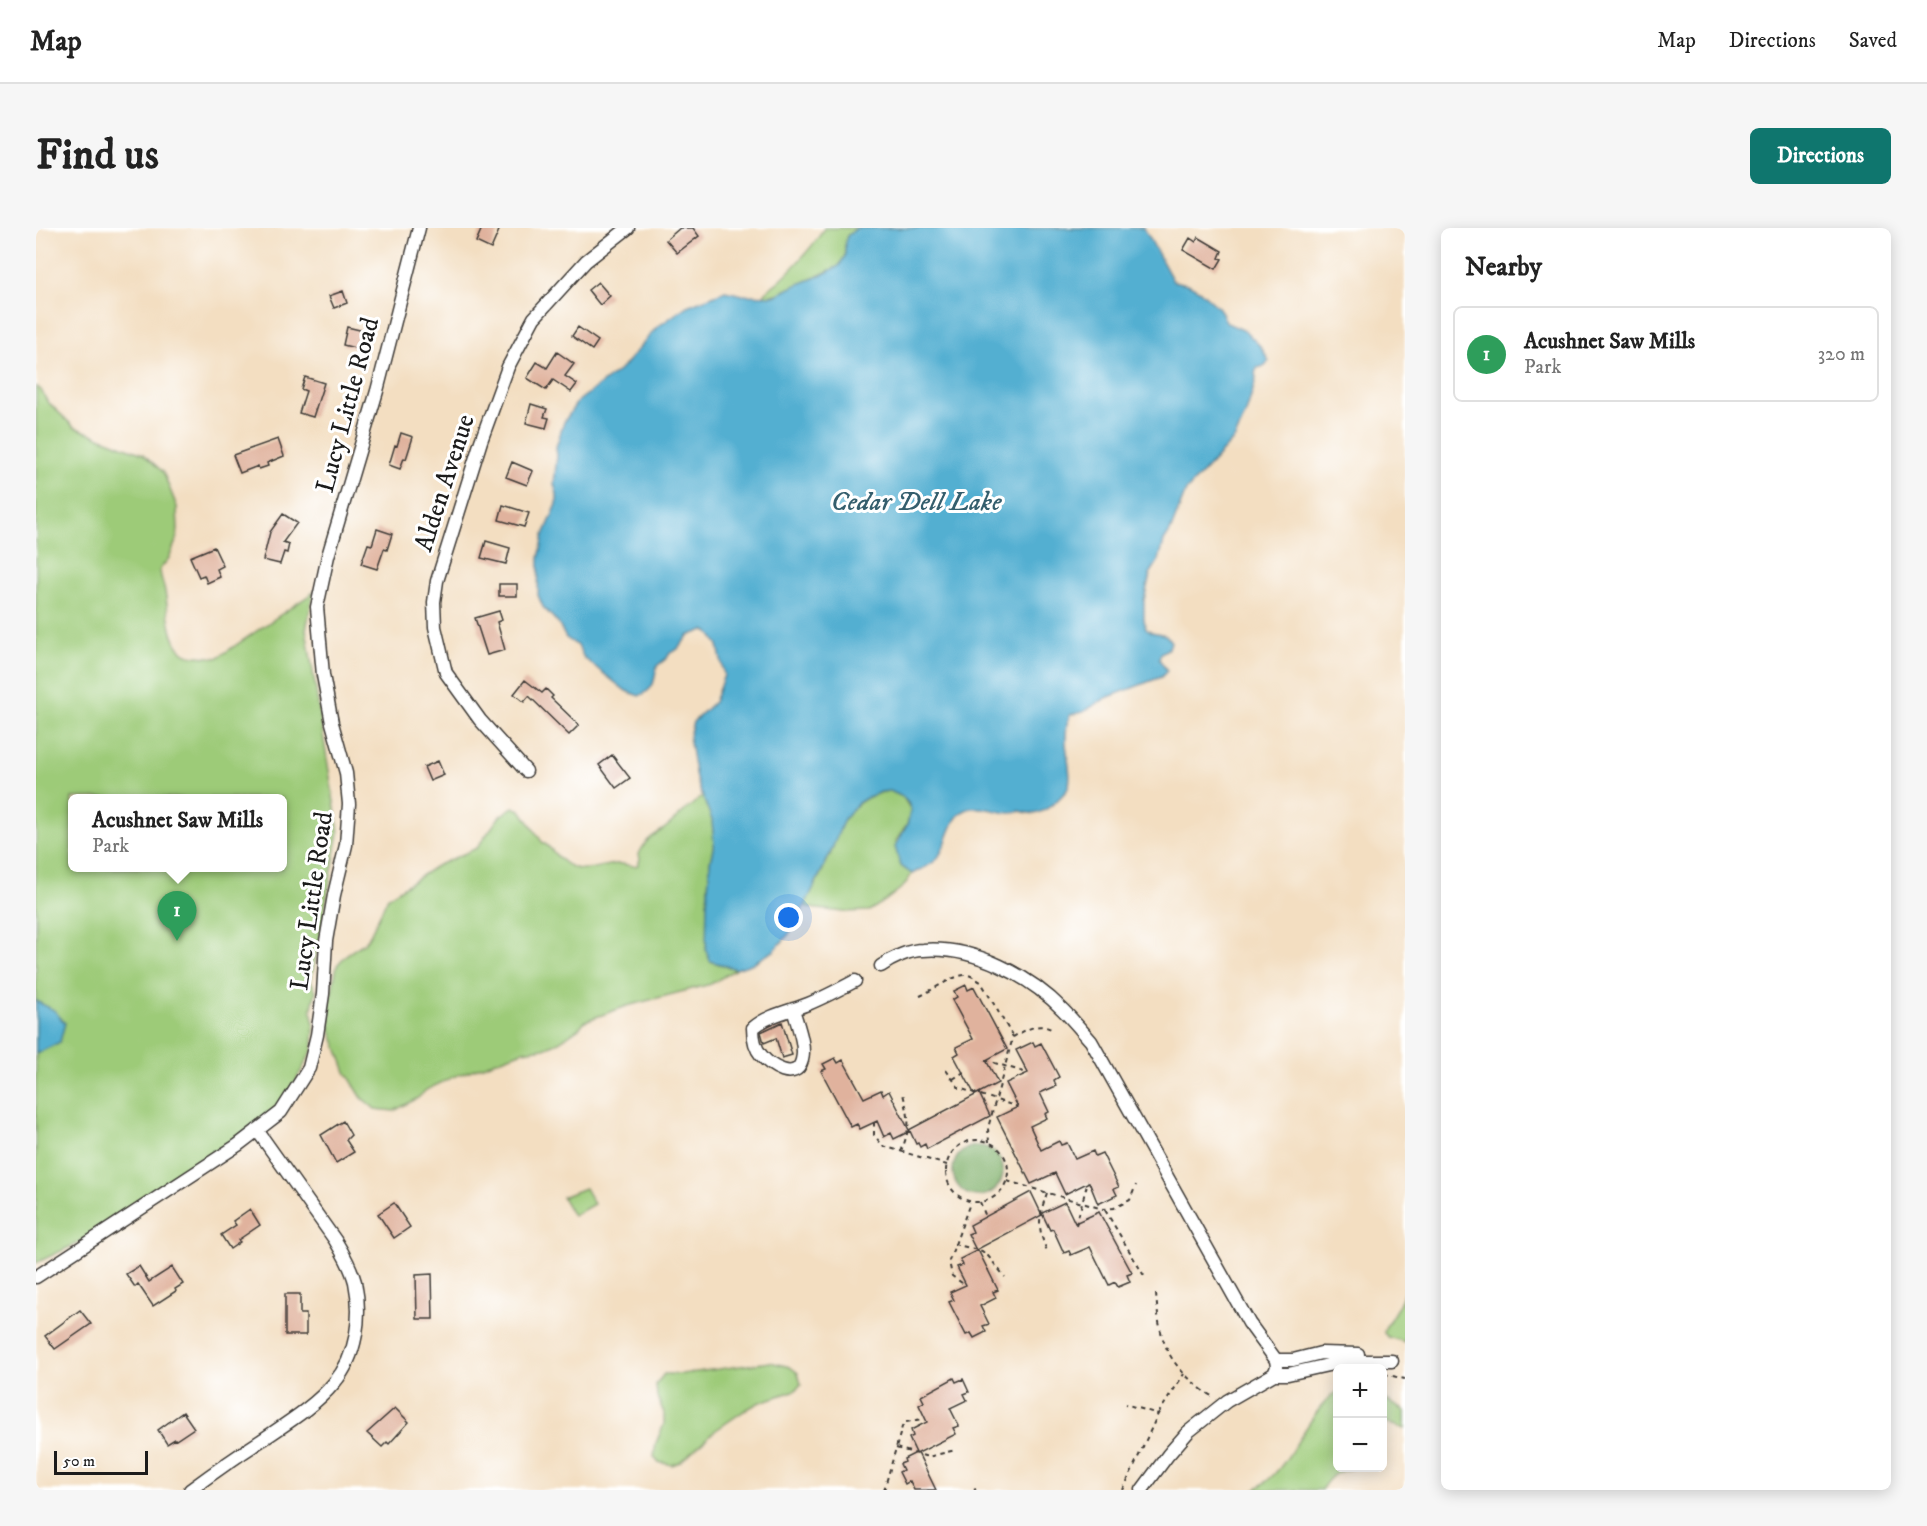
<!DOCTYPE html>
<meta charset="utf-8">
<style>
body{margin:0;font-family:"IM FELL DW Pica",serif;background:#f6f6f6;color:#222}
.controls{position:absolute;right:18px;bottom:18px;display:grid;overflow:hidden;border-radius:9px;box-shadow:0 3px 15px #0003}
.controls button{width:54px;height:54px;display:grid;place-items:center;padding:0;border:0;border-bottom:2px solid #e0e0e0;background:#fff;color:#222;font:30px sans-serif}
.scale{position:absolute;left:18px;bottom:15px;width:94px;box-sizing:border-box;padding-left:6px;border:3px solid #1c1c1c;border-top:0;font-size:16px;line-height:21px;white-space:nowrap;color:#1c1c1c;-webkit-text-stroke:4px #fff;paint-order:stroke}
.you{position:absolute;left:753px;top:690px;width:21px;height:21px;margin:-15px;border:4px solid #fff;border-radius:50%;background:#1a73e8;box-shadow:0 0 0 9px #1a73e833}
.badge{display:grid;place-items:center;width:39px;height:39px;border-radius:50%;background:#0f766e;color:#fff;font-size:20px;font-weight:700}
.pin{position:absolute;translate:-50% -50px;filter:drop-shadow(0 2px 3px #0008)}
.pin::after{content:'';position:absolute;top:32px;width:21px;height:18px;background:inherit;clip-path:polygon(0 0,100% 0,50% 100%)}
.popup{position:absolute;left:32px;top:566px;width:219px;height:78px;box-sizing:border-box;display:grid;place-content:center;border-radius:9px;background:#fff;filter:drop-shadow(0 2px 4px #0005);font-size:20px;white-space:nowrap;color:#767676}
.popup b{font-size:22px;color:#222}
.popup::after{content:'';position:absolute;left:50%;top:100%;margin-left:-12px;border:12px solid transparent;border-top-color:#fff}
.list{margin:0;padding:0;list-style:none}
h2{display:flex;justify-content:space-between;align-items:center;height:78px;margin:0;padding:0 24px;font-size:26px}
h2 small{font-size:20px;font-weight:400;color:#767676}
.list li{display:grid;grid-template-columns:39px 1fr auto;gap:18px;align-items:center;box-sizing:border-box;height:96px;margin:0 12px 12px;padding:0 12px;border:2px solid #e0e0e0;border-radius:9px}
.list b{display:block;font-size:22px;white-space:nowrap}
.list p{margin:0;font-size:20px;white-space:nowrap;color:#767676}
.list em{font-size:20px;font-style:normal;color:#767676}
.map{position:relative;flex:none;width:1369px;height:1262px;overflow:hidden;border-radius:9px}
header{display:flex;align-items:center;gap:36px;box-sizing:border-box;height:84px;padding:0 30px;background:#fff;border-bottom:2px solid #e0e0e0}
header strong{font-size:28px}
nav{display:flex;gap:33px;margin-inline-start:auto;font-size:21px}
.intro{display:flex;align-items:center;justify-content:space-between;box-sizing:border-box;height:144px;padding:0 36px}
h1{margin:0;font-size:42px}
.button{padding:15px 27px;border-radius:9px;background:#0f766e;color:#fff;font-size:21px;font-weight:700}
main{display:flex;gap:36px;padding:0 36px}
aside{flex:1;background:#fff;border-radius:9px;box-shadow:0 3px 15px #0003}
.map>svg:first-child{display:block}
.green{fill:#9dcb78;stroke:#5c744a;stroke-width:1.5;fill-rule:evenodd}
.forest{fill:#7eaf68;stroke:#4d6642;stroke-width:1.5}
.water{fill:#52afd1;stroke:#376676;stroke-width:1.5}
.building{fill:#e0b29d}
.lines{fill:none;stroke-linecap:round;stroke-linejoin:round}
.minor-casing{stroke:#3c3935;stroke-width:15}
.path{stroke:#3c3935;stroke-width:2;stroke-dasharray:4.5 4.5;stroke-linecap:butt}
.minor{stroke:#fff;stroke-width:12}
.labels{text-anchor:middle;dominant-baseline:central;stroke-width:6;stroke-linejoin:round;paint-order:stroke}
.street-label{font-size:26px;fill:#1c1c1c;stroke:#fff}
.water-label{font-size:27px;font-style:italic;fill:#345e6d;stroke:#fff}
</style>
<header>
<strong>Map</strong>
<nav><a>Map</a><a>Directions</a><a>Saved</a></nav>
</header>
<div class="intro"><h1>Find us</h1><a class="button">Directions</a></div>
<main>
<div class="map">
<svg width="1369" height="1262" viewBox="0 0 1369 1262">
<rect width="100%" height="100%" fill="#fff"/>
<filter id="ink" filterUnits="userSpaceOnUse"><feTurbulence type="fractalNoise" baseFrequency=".0167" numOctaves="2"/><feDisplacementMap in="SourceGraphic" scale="12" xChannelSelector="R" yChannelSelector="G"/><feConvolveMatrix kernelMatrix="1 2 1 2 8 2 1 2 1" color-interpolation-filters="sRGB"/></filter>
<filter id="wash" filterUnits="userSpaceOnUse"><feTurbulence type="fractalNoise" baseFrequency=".008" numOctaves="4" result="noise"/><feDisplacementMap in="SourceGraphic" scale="24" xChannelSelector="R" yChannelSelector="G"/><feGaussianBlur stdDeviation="1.35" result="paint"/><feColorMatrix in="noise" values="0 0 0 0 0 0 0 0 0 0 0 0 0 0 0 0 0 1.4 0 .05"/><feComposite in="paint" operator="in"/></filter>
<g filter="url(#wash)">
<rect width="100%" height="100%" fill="#f3dec1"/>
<path class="green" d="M788 0H821L811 8 809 15V28L803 38 745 65 727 69C731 60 738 58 744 52 755 42 782 13 788 0Z
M0 158 5 162 11 173 38 199 107 226 127 244 141 279 142 302 140 313 133 330 124 341C124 348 126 352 128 359 133 377 131 420 153 427 162 429 172 428 181 430L278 364 270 401 303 605 275 753 280 763 275 783 278 796 277 821 247 876 223 897 197 912 173 932 128 957 113 970 83 986 44 1014 0 1035ZM36 570H246V640H36Z
M854 563 867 569 875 582 871 597 860 613 865 638 876 646 868 658 849 673 833 683 808 684 773 680 769 677C777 660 786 644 794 627 798 618 799 609 803 600 813 580 831 565 854 563Z
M668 567 676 592 678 616 674 634 671 676 674 733 700 741 675 756 591 778 549 793 543 800 523 814 508 820 487 823 417 849 390 862 382 870 358 883 339 881 326 870 310 844 295 803 293 777 301 737 311 726 328 715 334 707 352 669 400 638 441 620 464 588 477 579 485 582 506 614C513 617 517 625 523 630 542 649 558 639 579 636 588 634 594 640 602 637L604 631 603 626C614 604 619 610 634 596 645 586 656 576 668 567Z
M549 960 558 976 537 988 526 969Z
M1369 1061V1114L1352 1109 1348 1105 1349 1100 1364 1075Z
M734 1134 754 1139 762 1145 765 1156 760 1162 722 1175 708 1183 680 1202 644 1234 636 1237 622 1234 618 1229 620 1215 628 1196V1185L621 1169 620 1156 628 1146H646Z
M1301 1163 1302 1240H1318C1299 1244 1296 1246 1285 1262H1218C1256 1242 1267 1189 1301 1163Z
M1347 1170 1369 1183V1201L1352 1195 1347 1197Z"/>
<path class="forest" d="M917 943a25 25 0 1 1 50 0a25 25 0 1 1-50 0Z"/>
<path class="water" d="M821 0H1108L1137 53 1152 56 1163 62 1183 80 1191 95 1209 103 1225 119 1233 133 1228 138 1221 140 1219 145 1220 150 1219 155 1210 185 1199 210 1150 263 1134 304 1128 313 1123 332 1114 346 1108 372V392L1110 400 1116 404 1130 407 1135 414 1133 420 1125 425 1123 431 1131 443 1125 449 1070 470 1047 484 1034 487C1031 494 1030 502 1030 510 1029 524 1039 553 1030 563 1023 571 1011 583 1001 585 995 587 990 584 984 583 981 583 978 585 975 585 959 585 939 573 925 585 913 595 911 621 900 632 894 638 883 642 876 646L865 638 859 619 871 597 875 582 872 575 867 569 854 563 845 564 832 569 822 575 808 591 794 626 769 677 753 706 738 723 715 736 700 741 674 733 670 722 671 676 674 634 678 616 676 592 660 551 653 508 657 494 678 474 688 447 682 417 673 404 668 402 652 408 642 421 634 425 631 430 621 438C618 454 619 461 603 468L590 463 548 430 542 418 530 410 522 395 507 379 502 367 503 330 508 307 521 276V266L518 256 521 228 520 219 528 194 541 174 586 140 620 100 651 78 689 63 707 67 738 68 760 57 786 47 803 38 809 28V15L811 8Z
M0 773 18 782 29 795 24 814 0 826Z"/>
<g id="blocks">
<path class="building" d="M446 0H464L455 21 440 14Z
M644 0H657L663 8 641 25 630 12Z
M1162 9 1186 23 1183 30 1186 31 1180 41 1147 22 1154 10 1160 14Z
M562 54 574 68 564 77 552 62Z
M307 63 311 75 298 80 293 68Z
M311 99 328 103 323 121 307 117Z
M542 99 562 113 556 122 536 108Z
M521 124 538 136 529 148 541 156 535 164 517 152 510 162 491 150 501 134 511 140Z
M269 149 288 155 277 189 263 185 270 163 265 161Z
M495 176 511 181 508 189 513 190 510 200 490 195Z
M365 205 377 209 370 231 368 230 364 241 353 237 359 217 361 218Z
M242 211 248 228 231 235 232 238 223 241 222 238 204 245 197 227Z
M476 234 497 243 491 257 470 249Z
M467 277 493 285 488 299 463 292Z
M247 286 261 295 247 314 253 316 251 325 248 324 244 336 227 332 234 304Z
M341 301 356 306 351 322 348 321 341 341 325 336 332 316 336 317Z
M450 313 474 320 470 336 445 330Z
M178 319 187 338 181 341 184 349 171 355 168 347 163 349 154 329Z
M463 356H481V368H463Z
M463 383 466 392 461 394 469 422 451 427 439 390Z
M489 452 506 465 510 461 517 468 515 470 543 497 533 507 493 468 488 474 478 466Z
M576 527 594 550 580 560 563 537Z
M402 533 408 547 394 553 388 539Z
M930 757 932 762 938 759 971 821 950 832 962 855 939 867 918 828 923 825 920 819 937 811 916 772 921 769 918 763Z
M746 794 756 827 746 830 740 810 728 815 725 804Z
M997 814 999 818 1005 815 1023 849 1018 852 1020 858 1004 865 1013 884 1009 886 1011 890 994 898 1005 922 1023 913 1025 917 1031 915 1039 931 1057 923 1059 928 1066 925 1083 959 1078 961 1081 967 1062 976 1053 954 1029 966 1019 945 995 956 961 889 982 879 970 855 992 845 980 822Z
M799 830 802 835 807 832 828 870 845 862 847 867 853 863 873 902 943 865 954 888 891 921 889 916 884 919 882 915 880 916 874 903 858 911 855 905 848 909 841 893 824 901 821 896 815 899 785 843 790 841 787 836Z
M307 893 315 907 310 912 318 924 300 935 285 907Z
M995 964 1006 987 940 1022 932 1006 937 1004 934 997Z
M1029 974 1039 995 1063 984 1096 1045 1091 1047 1094 1054 1082 1059 1079 1054 1073 1057 1054 1019 1035 1027 1033 1023 1028 1025 1017 1001 1014 1002 1006 985Z
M358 975 374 999 358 1010 342 986Z
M214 981 224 997 202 1012 204 1014 194 1021 185 1007 200 997 197 993Z
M942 1022 962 1062 957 1064 960 1070 944 1078 953 1096 947 1098 950 1104 938 1110 935 1105 930 1107 913 1074 918 1072 914 1064 930 1057 921 1039 927 1037 924 1031Z
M103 1038 113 1054 136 1039 147 1056 139 1061 140 1063 117 1078 102 1056 99 1059 90 1046Z
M396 1046 397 1091H381L380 1047Z
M249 1066H264V1086H270V1107H249Z
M44 1082 55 1096 19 1121 9 1108Z
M918 1150 920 1154 927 1151 933 1164 928 1166 931 1172 914 1180 923 1198 917 1200 920 1206 882 1225 900 1262H878L874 1253 869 1256 863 1244 867 1242 864 1236 869 1234 868 1231 880 1225 873 1210 877 1208 875 1202 891 1194 883 1177 888 1174 885 1168Z
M359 1180 373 1194 353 1216 351 1214 346 1219 331 1205Z
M147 1184 158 1200 140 1212 139 1211 131 1216 122 1202Z"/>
</g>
</g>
<g filter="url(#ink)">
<use href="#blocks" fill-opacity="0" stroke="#3c3935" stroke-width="1.5"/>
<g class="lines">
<defs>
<path id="minor" d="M490 543 444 492 410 445 399 399 398 374 401 353 445 213 472 139 498 90 550 33 592 0
M845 738C856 730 873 722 887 722 937 718 993 747 1027 782 1037 792 1046 803 1055 813L1213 1095 1240 1132 1241 1139 1238 1146
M757 781C761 796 770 817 766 832 760 855 734 838 725 827 719 820 717 809 717 800 732 787 754 783 772 776 789 769 804 761 819 753
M0 1049 202 917 245 884 273 840 281 807 287 766 290 713 298 667 310 617 313 576 310 545 296 495 287 447 281 379 292 328 341 163 383 0
M1240 1132H1257L1285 1125 1322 1126
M154 1262C177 1245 201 1228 226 1212 251 1195 279 1178 298 1155 321 1128 326 1088 319 1054 315 1039 307 1025 299 1012L221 902
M1106 1262 1132 1227 1152 1204 1191 1173 1238 1146H1252L1310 1133H1356"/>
</defs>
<use href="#minor" class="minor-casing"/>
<path class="path" d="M884 768C895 763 921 745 932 747 937 748 941 752 945 754L977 809
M949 832 991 845
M910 842 923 860 982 879
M917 851 928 844
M838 894V907L847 918 911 937
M910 943a31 31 0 1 1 62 0a31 31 0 1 1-62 0Z
M953 914 952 900 977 809C990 802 1001 794 1015 801
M865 924C875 898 874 892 867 866
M971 953 1067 981 1078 980 1094 972 1100 957
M1011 965C1002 990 1001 1001 1012 1025
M944 974 950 989
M1069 982 1110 1051
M1040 997 1052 953
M918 1016 946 1023 952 1028 969 1049
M926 1055 916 1048 913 1033 934 975
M1120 1066C1123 1105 1127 1128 1157 1154 1163 1159 1169 1165 1176 1168
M1348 1146 1369 1151
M1122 1186 1148 1146
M860 1220 892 1229 919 1222
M848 1262 866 1199 870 1194 886 1191
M938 1262 940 1261
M1087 1262 1122 1186 1089 1176"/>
<use href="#minor" class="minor"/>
</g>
</g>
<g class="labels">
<g class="street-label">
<text transform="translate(312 177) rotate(-75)">Lucy Little Road</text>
<text transform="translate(409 255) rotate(-72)">Alden Avenue</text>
<text transform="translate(276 673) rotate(-82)">Lucy Little Road</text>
</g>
<g class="water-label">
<text x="880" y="274">Cedar Dell Lake</text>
</g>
</g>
</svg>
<div class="controls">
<button>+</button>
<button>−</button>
</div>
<div class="scale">50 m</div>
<div class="you"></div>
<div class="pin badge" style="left:141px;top:713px;background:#2e9e5b">1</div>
<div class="popup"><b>Acushnet Saw Mills</b>Park</div>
</div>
<aside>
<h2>Nearby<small></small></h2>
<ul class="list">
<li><span class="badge" style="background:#2e9e5b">1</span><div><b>Acushnet Saw Mills</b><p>Park</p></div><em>320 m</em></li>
</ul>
</aside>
</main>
